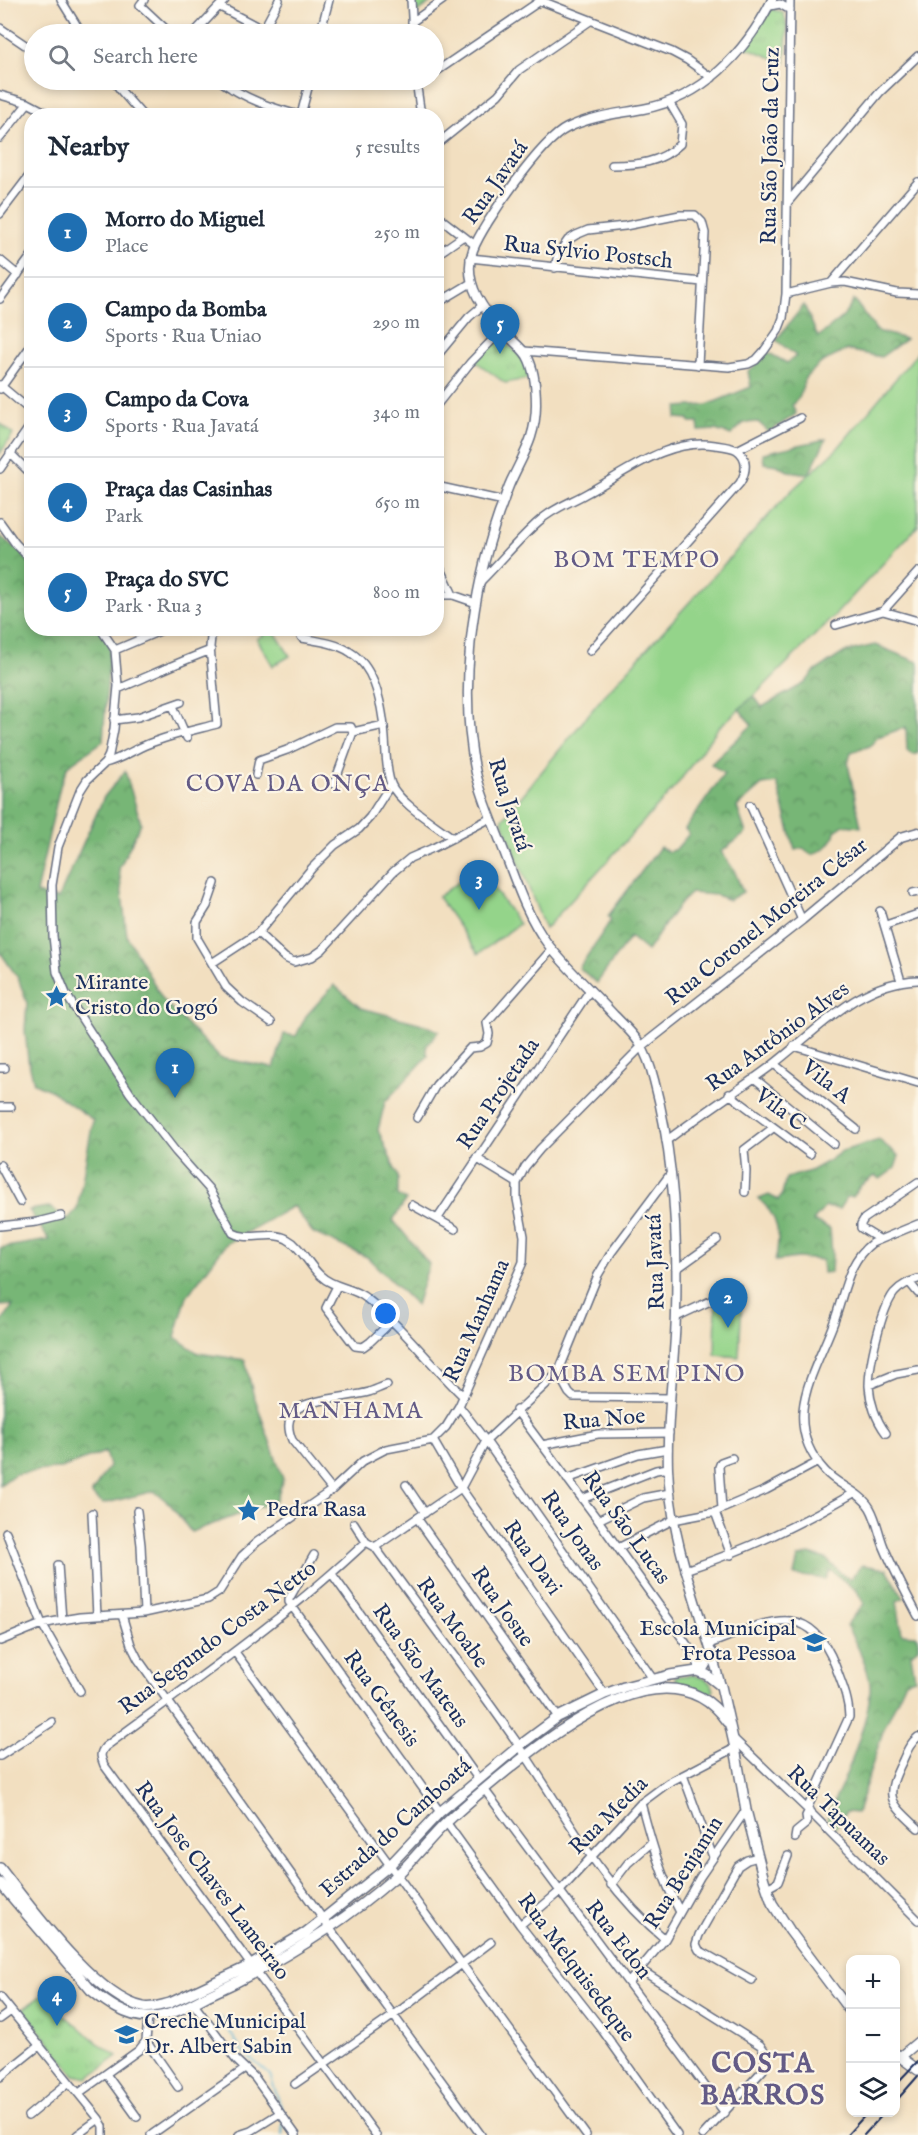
<!DOCTYPE html>
<meta charset="utf-8">
<style>
body{margin:0;font-family:"IM FELL English",serif;background:#f6f6f7;color:#1f2937}
.controls{position:absolute;right:18px;bottom:18px;display:grid;overflow:hidden;border-radius:12px;box-shadow:0 3px 9px #0003}
.controls button{width:54px;height:54px;display:grid;place-items:center;padding:0;border:0;border-bottom:2px solid #e0e1e3;background:#fff;color:#1f2937;font:30px sans-serif}
.you{position:absolute;left:386px;top:1314px;width:21px;height:21px;margin:-15px;border:4px solid #fff;border-radius:50%;background:#1a73e8;box-shadow:0 0 0 9px #1a73e833}
.badge{display:grid;place-items:center;width:39px;height:39px;border-radius:50%;background:#1f6fb2;color:#fff;font-size:20px;font-weight:700}
.pin{position:absolute;translate:-50% -50px;filter:drop-shadow(0 2px 3px #0008)}
.pin::after{content:'';position:absolute;top:32px;width:21px;height:18px;background:inherit;clip-path:polygon(0 0,100% 0,50% 100%)}
.list{margin:0;padding:0;list-style:none}
h2{display:flex;justify-content:space-between;align-items:center;height:78px;margin:0;padding:0 24px;font-size:26px}
h2 small{font-size:20px;font-weight:400;color:#747a83}
.list li{display:grid;grid-template-columns:39px 1fr auto;gap:18px;align-items:center;box-sizing:border-box;height:90px;padding:0 24px;border-top:2px solid #e0e1e3}
.list b{display:block;font-size:22px;white-space:nowrap}
.list p{margin:0;font-size:20px;white-space:nowrap;color:#747a83}
.list em{font-size:20px;font-style:normal;color:#747a83}
.icon{flex:none;width:33px;height:33px;fill:none;stroke:currentColor;stroke-width:2;stroke-linecap:round;stroke-linejoin:round}
.map{position:relative;flex:none;width:918px;height:2135px;overflow:hidden}
.search{position:absolute;background:#fff;box-shadow:0 3px 9px #0003;left:24px;top:24px;width:420px;height:66px;display:flex;align-items:center;gap:15px;box-sizing:border-box;padding:0 21px;border-radius:33px;color:#747a83;font-size:22px}
.panel{position:absolute;background:#fff;box-shadow:0 3px 9px #0003;left:24px;top:108px;width:420px;height:528px;border-radius:24px}
.map>svg:first-child{display:block}
.green{fill:#94d48a;stroke:#588274;stroke-width:1.5}
.forest{fill:url(#forest-crowns);stroke:#49726a;stroke-width:1.5}
.park{fill:url(#park-tufts);stroke:#588274;stroke-width:1.5}
.lines{fill:none;stroke-linecap:round;stroke-linejoin:round}
.stream{stroke:#53b0d1;stroke-width:2}
.minor-casing{stroke:#666d80;stroke-width:10}
.tertiary-casing{stroke:#666d80;stroke-width:11}
.secondary-casing{stroke:#666d80;stroke-width:12}
.minor{stroke:#fff;stroke-width:7}
.tertiary{stroke:#fff;stroke-width:8}
.secondary{stroke:#fff;stroke-width:9}
.rail{stroke:#1b2f5e;stroke-width:2}
.labels{text-anchor:middle;dominant-baseline:central;stroke-width:4.5;stroke-linejoin:round;paint-order:stroke}
.street-label{font-size:22px;fill:#1b2f5e;stroke:#fcf5e5}
.poi-label{font-size:22px;fill:#1b2f5e;stroke:#fcf5e5;text-anchor:start}
.neighbourhood-label{font-size:24px;letter-spacing:1.5px;fill:#635b86;stroke:#fcf5e5}
.district-label{font-size:28px;font-weight:bold;letter-spacing:1.5px;fill:#635b86;stroke:#fcf5e5}
</style>
<div class="map">
<svg width="918" height="2135" viewBox="0 0 918 2135">
<defs>
<pattern id="forest-crowns" width="20" height="18" patternUnits="userSpaceOnUse" patternTransform="scale(1.5)"><rect width="20" height="18" fill="#77b676"/><path d="M2 6a3 3 0 1 1 6 0M12 15a3 3 0 1 1 6 0" fill="none" stroke="#619464"/></pattern>
<pattern id="park-tufts" width="24" height="20" patternUnits="userSpaceOnUse" patternTransform="scale(1.5)"><rect width="24" height="20" fill="#94d48a"/><path d="M3 7l-1-3M5 7V3M7 7l1-3M15 17l-1-3M17 17v-4M19 17l1-3" fill="none" stroke="#7fb67a"/></pattern>
</defs>
<rect width="100%" height="100%" fill="#fcf5e5"/>
<filter id="ink" filterUnits="userSpaceOnUse"><feTurbulence type="fractalNoise" baseFrequency=".0167" numOctaves="2"/><feDisplacementMap in="SourceGraphic" scale="12" xChannelSelector="R" yChannelSelector="G"/><feConvolveMatrix kernelMatrix="1 2 1 2 8 2 1 2 1" color-interpolation-filters="sRGB"/></filter>
<filter id="wash" filterUnits="userSpaceOnUse"><feTurbulence type="fractalNoise" baseFrequency=".008" numOctaves="4" result="noise"/><feDisplacementMap in="SourceGraphic" scale="24" xChannelSelector="R" yChannelSelector="G"/><feGaussianBlur stdDeviation="1.35" result="paint"/><feColorMatrix in="noise" values="0 0 0 0 0 0 0 0 0 0 0 0 0 0 0 0 0 1.4 0 .05"/><feComposite in="paint" operator="in"/></filter>
<g filter="url(#wash)">
<rect width="100%" height="100%" fill="#f2dfc0"/>
<path class="green" d="M918 352V526L838 612 754 696 718 728 676 786 545 929 502 820 602 698 791 491 838 448Z
M273 629 290 656 273 666 257 639Z
M479 867 519 924 478 954 438 897Z
M716 1299 742 1300 739 1357 715 1355Z"/>
<path class="forest" d="M854 300 877 331 906 339 881 357 847 350 821 363 805 378 800 396 792 405 796 414 769 432 758 422 744 423 731 435 715 430 699 431 698 423H690L689 419 676 418 678 407 707 405 751 387 748 371 756 365 767 352 787 363 796 356 776 340 804 305 818 337 843 317Z
M826 439 809 474 788 471 777 465 764 463 763 453Z
M0 536 31 560 32 628 100 629 110 643 103 741 68 766 60 786 36 893 58 899 104 797 125 771 141 823 119 869 127 936 163 1000 220 1058 274 1068 284 1034 296 1036 306 1016 334 985 361 1008 419 1023 439 1031 426 1046 428 1056 385 1102 378 1130 398 1176V1196L406 1200 393 1220 429 1264 416 1305 367 1257 313 1233 293 1206 226 1244 187 1296 175 1337 198 1353 245 1360 252 1390 283 1479 276 1501 191 1532 170 1504 154 1491 103 1504 91 1494 109 1466 105 1452 61 1468 15 1474 0 1485V1325L13 1305 0 1306V1248L49 1240 29 1210 49 1207 68 1219 77 1209 93 1120 50 1090 34 1083 28 1059 25 1030 27 1003 18 978 0 952Z
M875 645 918 662V753L914 755 907 751 906 727 878 737 870 746 851 752 848 764 861 827 844 825 835 831C833 845 823 850 812 855L803 848 795 850 777 783 762 785 737 807 746 833 721 852 734 870 743 892 729 900 716 895 691 893C673 908 661 932 647 951L630 937 597 983 579 968 611 920 608 916 660 847 668 852 676 849 689 834 685 829 724 774 711 764 752 725 739 709 754 696 762 707 805 683 814 672 845 652Z
M879 1140 899 1156 895 1168 880 1179 875 1176 861 1185 852 1197H847L839 1209 825 1207 813 1221 830 1229 832 1254 831 1272 823 1273 822 1260 797 1258 775 1261C781 1236 779 1217 759 1199L769 1195 778 1200 782 1194 786 1178 810 1171 828 1161 842 1151Z
M809 1554 826 1559 844 1576 850 1579 862 1565 887 1569 904 1598 897 1601 902 1634 916 1635 918 1637V1648L911 1654 915 1678 906 1681 883 1731 857 1813 846 1812 836 1827 827 1825C826 1813 836 1799 841 1787 851 1764 872 1708 870 1685 868 1664 856 1644 846 1625L864 1604 857 1591 830 1570 825 1579 794 1575 798 1558Z"/>
<path class="park" d="M413 0H435L414 14Z
M771 9 782 12C791 25 785 47 785 63L745 47 767 12Z
M496 339C513 346 527 360 531 378L505 383 475 361Z
M0 423 13 434 0 454Z
M692 1675C701 1677 711 1680 714 1690L708 1697 692 1687 676 1682 675 1676Z
M41 1996 98 2043 118 2056 88 2078 75 2075 23 2009Z"/>
<g class="lines">
<path class="stream" d="M221 2017 241 2050 270 2075 282 2110
M282 2135 283 2122"/>
</g>
</g>
<g filter="url(#ink)">
<g class="lines">
<defs>
<path id="minor" d="M61 0 82 34
M144 0 140 5 171 34
M411 0 413 34
M539 0 672 52 687 60 712 78
M770 6 780 4 790 10
M220 7 264 30
M412 22 443 0
M0 28 34 51
M193 34 225 0
M261 34 279 0
M320 34 329 0
M434 73 540 1
M113 80 122 92 143 116
M219 80C245 99 271 108 303 116
M416 80 421 116
M232 89 237 80
M0 95 28 103 53 116
M301 115 310 80
M0 138 28 103
M436 145 498 95 519 70 590 21
M612 165C638 165 660 163 680 144L682 124 669 102
M788 202 880 92 918 56
M0 214 32 172
M436 215 475 245
M436 255 462 237
M470 258 702 282
M0 260 18 275
M555 268 558 254 568 240 576 235 588 230 625 226 680 215H695L702 222 705 233 698 365
M831 283 918 182
M786 294 831 283 845 282 897 293 918 294
M0 299 32 255
M436 304 471 283
M524 351 729 367 748 364 756 360 764 351 778 331 783 318 786 294 790 0
M436 357 469 317 482 306
M0 385 32 412
M0 389 32 344
M436 406 470 363 502 330
M737 450 800 418
M10 453 32 475
M0 469 32 423
M436 486 504 501
M0 522 15 543 32 561
M436 558 453 595
M481 581C500 562 518 540 538 522 553 508 572 502 589 492 628 471 668 438 715 445 722 446 732 447 737 450 749 458 746 473 740 483L590 651
M436 595H453L476 603
M883 611 918 572
M836 625 883 611 918 621
M100 628 115 650 118 686 114 729 109 755 105 763 87 780 80 791 58 847 52 885 53 936 57 972 67 996 130 1093 176 1152 209 1189 233 1233C250 1242 270 1230 287 1239 301 1246 309 1266 321 1276 333 1288 353 1287 366 1298 402 1326 430 1364 463 1396
M300 628 299 633 302 638C318 641 336 643 350 652 377 668 383 710 385 738 386 752 386 771 391 784 399 803 436 825 453 838
M115 650 167 628
M118 689C149 676 179 662 211 650
M173 706 187 738
M114 720 138 717 181 702
M105 763C121 759 133 750 148 744 170 735 194 730 217 724L210 647 212 628
M256 775 259 760 287 750 335 727H351L353 732
M334 784 353 732 384 725
M750 805 802 920
M215 883 207 906 197 922V938L226 987 242 1002 271 1022
M913 893 918 892
M880 911 901 981
M886 925 918 914
M258 933 285 958 294 962 312 957 322 950 393 872 410 858 433 848 491 818
M212 963 258 933 312 868 335 845 359 829 370 817 391 784
M794 1046 918 1083
M774 1064 856 1129
M0 1068H5
M754 1078 834 1144
M729 1094 810 1154
M0 1107H11
M417 1118 436 1085 470 1048 480 1047 487 1043 489 1034 487 1023 552 949
M666 1141C700 1115 736 1092 771 1066 816 1032 857 982 918 980
M476 1158 517 1183
M0 1165 20 1202
M745 1192 746 1171 744 1150 773 1128
M412 1205 455 1229
M438 1218 590 990
M918 1224 872 1243C848 1261 845 1291 835 1319 817 1370 778 1420 825 1471 837 1485 861 1492 870 1508 877 1520 879 1535 884 1547 894 1571 906 1593 918 1616
M0 1226 37 1222 61 1216
M879 1239 861 1228V1224L864 1219 918 1182
M678 1268 717 1240
M909 1282 918 1293
M337 1286 326 1308 355 1346 363 1347 370 1342 392 1321
M676 1317 738 1288
M558 1373 569 1393 573 1397 670 1398
M869 1385 896 1374 918 1370
M459 1406 486 1441 653 1679
M516 1410 598 1520 695 1656 698 1663 697 1671
M886 1433C876 1420 870 1402 869 1386 869 1364 881 1310 894 1293 901 1285 909 1282 918 1279
M433 1440 461 1488 605 1694
M542 1445 598 1434 669 1433
M567 1479 638 1454 668 1449
M406 1485 425 1513
M332 1490 292 1440C288 1430 286 1419 296 1410 308 1399 352 1397 369 1392 375 1390 381 1387 387 1385
M582 1499 656 1470 668 1468
M722 1509 719 1467 721 1462 732 1458
M137 1511 141 1545 144 1613
M715 1512 731 1555
M92 1513 97 1616
M417 1518 558 1717
M598 1520 643 1498 670 1493
M354 1523 366 1542 375 1547C423 1613 473 1679 520 1747 566 1814 601 1886 665 1939
M6 1532 42 1624 80 1691
M366 1542C286 1618 194 1681 105 1747 99 1754 101 1757 104 1765L376 2135
M375 1547 461 1488 486 1441 558 1373 598 1275 611 1253 671 1173
M618 1548 673 1520 715 1512 766 1490 818 1462
M314 1555 289 1599V1602L440 1812
M58 1565 62 1620
M685 1570C749 1549 796 1526 854 1493
M332 1574 479 1780
M122 1615 131 1645 138 1659 323 1919 481 2135
M0 1641 42 1624 62 1620 80 1617 144 1613 208 1599 219 1592 242 1556 257 1542 332 1490 363 1461 386 1449 433 1440 446 1427 459 1406 523 1262 524 1236 517 1199V1183L525 1167 540 1149 642 1046
M709 1644C762 1625 807 1594 835 1665 841 1682 849 1698 849 1717L807 1809
M235 1652 586 2135
M918 1737C910 1743 907 1751 903 1760 884 1798 889 1801 918 1828
M734 1739 807 1809 918 1920
M0 1756 52 1722
M683 1775 713 1857
M484 1789 725 2113
M641 1803C651 1841 661 1877 680 1912
M446 1822 520 1925 600 2027 677 2135
M795 1838 796 1832 807 1823 806 1816 809 1810
M611 1885 628 1863 651 1843
M767 1888 778 1882 788 1856
M520 1925 559 1892 641 1803 668 1783 735 1748
M641 1970 760 2045 767 2054 763 2070 703 2135
M752 1980 699 1950 696 1944 699 1935 738 1866 747 1860 758 1857
M629 1982 665 1939 700 1877 746 1810
M0 1997 99 2119 103 2126V2135
M193 2003 236 2060 255 2078 296 2135
M0 2019 11 2011
M146 2041 178 2087
M106 2074 137 2117
M0 2077 40 2045
M295 2084 394 2015 491 1942
M79 2093 139 2050 146 2041 148 2017
M28 2116 69 2082
M77 2135 99 2119
M151 2135 245 2069
M239 2135 251 2131 280 2113"/>
<path id="tertiary" d="M642 1046 802 920 901 837 918 832
M721 1686C701 1613 671 1545 668 1468 666 1416 675 1364 676 1313 678 1236 674 1155 654 1080 651 1068 646 1054 640 1044 633 1033 623 1024 614 1015 592 991 567 969 547 943 526 915 515 879 502 846 493 822 482 798 476 773 458 691 472 591 499 513 504 501 507 488 513 477 526 450 536 434 536 404 536 388 535 370 527 356 522 348 514 342 507 335 485 313 461 283 473 250 483 223 542 140 567 128 591 116 617 114 643 109 703 98 745 53 772 0"/>
<path id="secondary" d="M701 1672 712 1653
M0 1868C30 1906 96 1998 143 2007 152 2009 161 2005 170 2003L251 1965 305 1933 323 1919 389 1866 440 1812 519 1746 558 1717 605 1694 624 1687 670 1675 697 1671 707 1675 721 1686 735 1748 746 1810 764 1880 772 1903 790 1931 850 2011
M0 1883 91 1990C107 2003 126 2017 148 2017 168 2018 190 2005 207 1996 275 1965 338 1927 395 1877 414 1860 429 1839 448 1821 468 1802 489 1785 510 1768 562 1727 672 1642 727 1722
M896 2054 918 2070
M900 2057 918 2042"/>
</defs>
<use href="#minor" class="minor-casing"/>
<use href="#tertiary" class="tertiary-casing"/>
<use href="#secondary" class="secondary-casing"/>
<use href="#minor" class="minor"/>
<use href="#tertiary" class="tertiary"/>
<use href="#secondary" class="secondary"/>
<path class="rail" d="M896 2084 918 2061
M896 2101 918 2076
M847 2135 868 2112
M864 2135 885 2112"/>
</g>
</g>
<defs>
<symbol id="sight-bare" viewBox="-9 -9 18 18"><path d="M0-6L1.8-2.2L6-1.7L2.9 1.2L3.7 5.4L0 3.3L-3.7 5.4L-2.9 1.2L-6-1.7L-1.8-2.2Z" fill="#1f6fb2" stroke="#fcf5e5" stroke-width="2.5" paint-order="stroke"/></symbol>
<symbol id="school-bare" viewBox="-9 -9 18 18"><path d="M0-5L7-2L0 1L-7-2ZM-4 1L0 2.5L4 1V4Q0 6-4 4Z" fill="#1f6fb2" stroke="#fcf5e5" stroke-width="2.5" paint-order="stroke"/></symbol>
</defs>
<g fill-rule="evenodd">
<use href="#sight-bare" x="40" y="980" width="33" height="33"/>
<use href="#sight-bare" x="232" y="1494" width="33" height="33"/>
<use href="#school-bare" x="798" y="1626" width="33" height="33"/>
<use href="#school-bare" x="110" y="2018" width="33" height="33"/>
</g>
<g class="labels">
<g class="street-label">
<text transform="translate(771 146) rotate(-89)">Rua São João da Cruz</text>
<text transform="translate(496 183) rotate(-55)">Rua Javatá</text>
<text transform="translate(588 253) rotate(6)">Rua Sylvio Postsch</text>
<text transform="translate(509 805) rotate(72)">Rua Javatá</text>
<text transform="translate(767 922) rotate(-39)">Rua Coronel Moreira César</text>
<text transform="translate(778 1037) rotate(-36)">Rua Antônio Alves</text>
<text transform="translate(826 1082) rotate(38)">Vila A</text>
<text transform="translate(499 1094) rotate(-56)">Rua Projetada</text>
<text transform="translate(780 1110) rotate(37)">Vila C</text>
<text transform="translate(656 1262) rotate(-92)">Rua Javatá</text>
<text transform="translate(477 1321) rotate(-66)">Rua Manhama</text>
<text transform="translate(604 1420) rotate(-5)">Rua Noe</text>
<text transform="translate(626 1528) rotate(54)">Rua São Lucas</text>
<text transform="translate(572 1531) rotate(55)">Rua Jonas</text>
<text transform="translate(532 1558) rotate(55)">Rua Davi</text>
<text transform="translate(502 1607) rotate(55)">Rua Josue</text>
<text transform="translate(452 1623) rotate(54)">Rua Moabe</text>
<text transform="translate(218 1638) rotate(-37)">Rua Segundo Costa Netto</text>
<text transform="translate(420 1666) rotate(54)">Rua São Mateus</text>
<text transform="translate(381 1699) rotate(54)">Rua Gênesis</text>
<text transform="translate(609 1816) rotate(-45)">Rua Media</text>
<text transform="translate(838 1816) rotate(44)">Rua Tapuamas</text>
<text transform="translate(396 1828) rotate(-42)">Estrada do Camboatá</text>
<text transform="translate(684 1873) rotate(-58)">Rua Benjamin</text>
<text transform="translate(212 1881) rotate(53)">Rua Jose Chaves Lameirao</text>
<text transform="translate(618 1940) rotate(52)">Rua Edon</text>
<text transform="translate(576 1968) rotate(53)">Rua Melquisedeque</text>
</g>
<g class="poi-label">
<text x="75" y="983">Mirante<tspan x="75" dy="25">Cristo do Gogó</tspan></text>
<text x="266" y="1510">Pedra Rasa</text>
<text x="796" y="1629" text-anchor="end">Escola Municipal<tspan x="796" dy="25">Frota Pessoa</tspan></text>
<text x="144" y="2022">Creche Municipal<tspan x="144" dy="25">Dr. Albert Sabin</tspan></text>
</g>
<g class="neighbourhood-label">
<text x="637" y="560">BOM TEMPO</text>
<text x="288" y="784">COVA DA ONÇA</text>
<text x="627" y="1374">BOMBA SEM PINO</text>
<text x="351" y="1411">MANHAMA</text>
</g>
<g class="district-label">
<text x="763" y="2064">COSTA<tspan x="763" dy="32">BARROS</tspan></text>
</g>
</g>
</svg>
<div class="controls">
<button>+</button>
<button>−</button>
<button><svg class="icon" aria-label="layers" viewBox="0 0 24 24"><path d="M12 4l9 5-9 5-9-5zM3 14l9 5 9-5"/></svg></button>
</div>
<div class="you"></div>
<div class="pin badge" style="left:175px;top:1098px">1</div>
<div class="pin badge" style="left:728px;top:1328px">2</div>
<div class="pin badge" style="left:479px;top:910px">3</div>
<div class="pin badge" style="left:57px;top:2026px">4</div>
<div class="pin badge" style="left:500px;top:354px">5</div>
<div class="search"><svg class="icon" aria-label="search" viewBox="0 0 24 24"><circle cx="10" cy="10" r="6"/><path d="M15 15l6 6"/></svg>Search here</div>
<section class="panel">
<h2>Nearby<small>5 results</small></h2>
<ul class="list">
<li><span class="badge">1</span><div><b>Morro do Miguel</b><p>Place</p></div><em>250 m</em></li>
<li><span class="badge">2</span><div><b>Campo da Bomba</b><p>Sports · Rua Uniao</p></div><em>290 m</em></li>
<li><span class="badge">3</span><div><b>Campo da Cova</b><p>Sports · Rua Javatá</p></div><em>340 m</em></li>
<li><span class="badge">4</span><div><b>Praça das Casinhas</b><p>Park</p></div><em>650 m</em></li>
<li><span class="badge">5</span><div><b>Praça do SVC</b><p>Park · Rua 3</p></div><em>800 m</em></li>
</ul>
</section>
</div>
